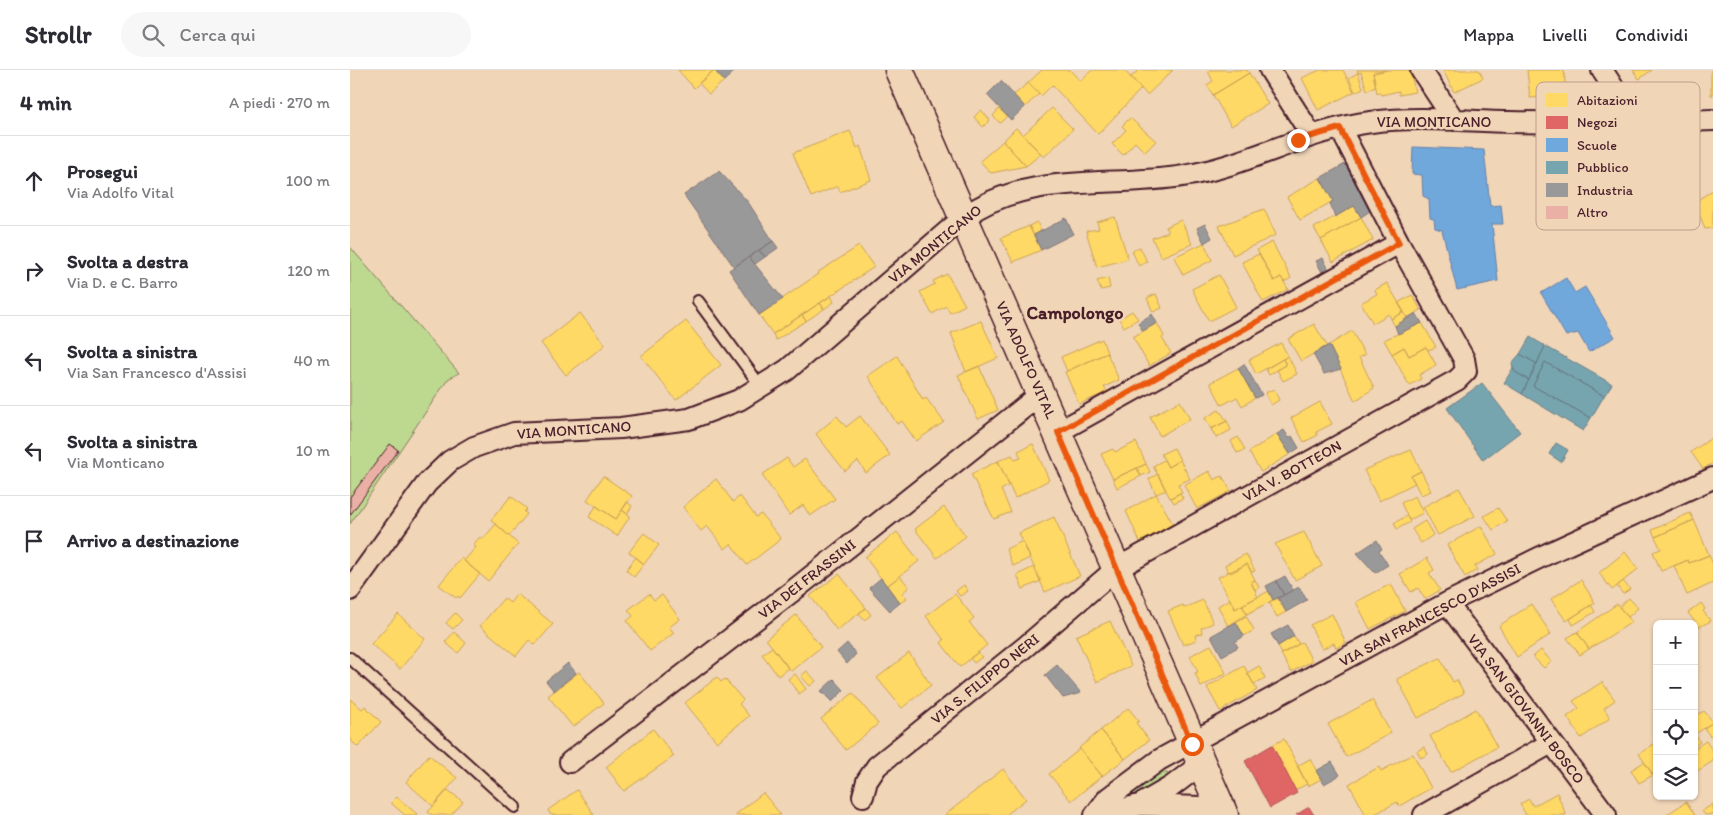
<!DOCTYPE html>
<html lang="it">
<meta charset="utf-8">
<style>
body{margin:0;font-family:Itim,sans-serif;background:#f7f7f7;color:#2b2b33}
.controls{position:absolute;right:15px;bottom:15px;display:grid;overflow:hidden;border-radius:8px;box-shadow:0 1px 4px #0004}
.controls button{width:45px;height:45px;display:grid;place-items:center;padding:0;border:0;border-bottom:1px solid #e1e1e2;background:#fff;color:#2b2b33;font:25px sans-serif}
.stop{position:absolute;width:15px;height:15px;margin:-11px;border:4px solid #ea580c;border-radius:50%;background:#fff}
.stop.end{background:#ea580c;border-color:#fff;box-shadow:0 1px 5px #0008}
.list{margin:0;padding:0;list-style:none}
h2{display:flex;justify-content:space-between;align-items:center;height:65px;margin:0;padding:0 20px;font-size:21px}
h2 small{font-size:16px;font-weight:400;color:#7c7c81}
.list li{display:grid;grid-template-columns:32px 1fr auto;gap:15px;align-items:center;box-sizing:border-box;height:90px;padding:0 20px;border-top:1px solid #e1e1e2}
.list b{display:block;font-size:19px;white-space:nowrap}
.list p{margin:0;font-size:16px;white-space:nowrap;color:#7c7c81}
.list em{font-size:16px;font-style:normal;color:#7c7c81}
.icon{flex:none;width:28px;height:28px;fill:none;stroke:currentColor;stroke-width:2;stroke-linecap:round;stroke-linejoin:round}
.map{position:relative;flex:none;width:1363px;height:745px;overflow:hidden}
header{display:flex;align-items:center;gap:30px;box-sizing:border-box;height:70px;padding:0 25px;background:#fff;border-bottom:1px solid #e1e1e2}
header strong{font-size:24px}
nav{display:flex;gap:28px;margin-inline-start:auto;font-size:18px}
.search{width:350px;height:45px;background:#f7f7f7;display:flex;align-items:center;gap:12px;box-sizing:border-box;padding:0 18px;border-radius:28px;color:#7c7c81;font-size:19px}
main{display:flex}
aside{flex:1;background:#fff}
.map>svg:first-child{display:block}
.green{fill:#bdd88f;stroke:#847c5d}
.homes{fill:#ffd966;stroke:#c9a154}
.shops{fill:#e06666;stroke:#b35154}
.schools{fill:#6fa8dc;stroke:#647fa7}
.public{fill:#76a5af;stroke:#697d87}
.industry{fill:#999;stroke:#817478}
.building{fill:#eab0a6;stroke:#4a1f2b}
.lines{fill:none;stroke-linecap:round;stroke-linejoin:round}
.lane-casing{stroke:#4a1f2b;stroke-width:14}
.street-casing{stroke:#4a1f2b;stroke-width:24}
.secondary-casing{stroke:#4a1f2b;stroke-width:31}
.lane{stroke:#f0d5b7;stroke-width:10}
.street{stroke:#f0d5b7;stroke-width:20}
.secondary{stroke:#f0d5b7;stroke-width:28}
.route{stroke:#ea580c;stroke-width:6}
.labels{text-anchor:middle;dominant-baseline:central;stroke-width:5;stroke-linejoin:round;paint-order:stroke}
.street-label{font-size:15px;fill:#4a1f2b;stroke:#f0d5b7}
.quarter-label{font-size:18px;font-weight:bold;fill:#4a1f2b;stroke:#f0d5b7}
.key{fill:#f0d5b7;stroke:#be9e8d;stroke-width:1}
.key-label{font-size:14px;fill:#4a1f2b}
</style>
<header>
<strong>Strollr</strong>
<div class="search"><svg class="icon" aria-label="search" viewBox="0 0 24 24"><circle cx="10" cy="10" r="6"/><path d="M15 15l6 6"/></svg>Cerca qui</div>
<nav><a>Mappa</a><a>Livelli</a><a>Condividi</a></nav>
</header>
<main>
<aside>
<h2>4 min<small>A piedi · 270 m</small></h2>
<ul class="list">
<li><svg class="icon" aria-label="ahead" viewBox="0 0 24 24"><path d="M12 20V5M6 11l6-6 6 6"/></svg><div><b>Prosegui</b><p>Via Adolfo Vital</p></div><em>100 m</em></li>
<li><svg class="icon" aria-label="right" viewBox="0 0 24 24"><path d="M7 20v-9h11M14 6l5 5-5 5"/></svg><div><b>Svolta a destra</b><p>Via D. e C. Barro</p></div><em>120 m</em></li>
<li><svg class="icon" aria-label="left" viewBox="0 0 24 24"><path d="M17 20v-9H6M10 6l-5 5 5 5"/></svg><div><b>Svolta a sinistra</b><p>Via San Francesco d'Assisi</p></div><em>40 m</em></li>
<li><svg class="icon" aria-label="left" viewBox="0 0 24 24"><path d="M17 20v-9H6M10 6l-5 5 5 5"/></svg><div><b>Svolta a sinistra</b><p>Via Monticano</p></div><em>10 m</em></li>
<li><svg class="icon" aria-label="arrive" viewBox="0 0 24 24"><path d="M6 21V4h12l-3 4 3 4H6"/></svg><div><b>Arrivo a destinazione</b></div></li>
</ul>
</aside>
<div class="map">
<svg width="1363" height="745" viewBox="0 0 1363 745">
<rect width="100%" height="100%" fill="#f0d5b7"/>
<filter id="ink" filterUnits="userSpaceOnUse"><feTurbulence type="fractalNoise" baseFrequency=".02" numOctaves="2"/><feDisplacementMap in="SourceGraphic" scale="10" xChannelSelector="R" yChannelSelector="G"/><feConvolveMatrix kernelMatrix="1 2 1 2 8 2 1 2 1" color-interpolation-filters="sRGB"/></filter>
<g filter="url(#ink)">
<path class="green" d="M0 177 109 303 98 309 0 454Z
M811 703H817L820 706 806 718 763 736 802 707Z"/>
<path class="homes" d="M328 0H364L344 18Z
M364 0 374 11 359 24 349 13Z
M692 0H720L730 11 742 0H774L791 19 748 64 702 15 691 26 678 13Z
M789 0H823L797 25 781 7Z
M860 0H897L899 3 863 25 857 15 863 11 858 1Z
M970 0H993L1004 22 968 40 952 8Z
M1007 0H1037L1023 3 1026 17 1017 20 1011 2 1008 3Z
M1037 0H1060L1065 22 1049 25V21L1031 25 1030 22 1027 23 1023 3Z
M1093 0H1129L1133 8 1104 22Z
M1177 0H1214L1216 25 1180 28Z
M1283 0H1302L1289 9Z
M1361 0H1363V25H1361Z
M899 3 918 34 881 56 863 25Z
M1008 3 1013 18 1005 22 999 8Z
M678 13 689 24 675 37 664 25Z
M702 38 723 59 694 87 673 65Z
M649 39 657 46 650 53 643 46Z
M631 40 640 50 633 57 624 47Z
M780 48 806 71 795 82 785 72 773 85 762 74 776 60 772 56Z
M666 58 691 84 676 96 653 71Z
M500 61 507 78 510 76 521 110 490 122 488 116 461 127 443 83Z
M653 71 676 96 641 103 630 91Z
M970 108 983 131 950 150 937 127Z
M1363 120V158L1355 159 1345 132Z
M1004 136 1011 147 971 170 964 158Z
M914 139 926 165 883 185 869 156Z
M765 147 778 189 747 197 736 161 749 159 747 152Z
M1011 147 1023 170 983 192 971 170Z
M831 150 842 174 811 187 802 168 818 162 816 157Z
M687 152 691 161 684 165 679 156Z
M679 156 691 180 663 192 651 168Z
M922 172 941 208 934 212 931 207 924 211 907 180Z
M854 173 862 190 833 205 824 187Z
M509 176 524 197 423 264 409 245 468 204 467 203Z
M790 177 797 192 789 196 782 181Z
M909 184 924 211 931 207 938 219 913 232 892 192Z
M597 204 615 235 600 243 596 236 582 244 570 222 585 214 583 211Z
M869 205 886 237 859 251 842 219Z
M758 208 760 218 751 220 747 211Z
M1037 213 1054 242 1041 249 1039 244 1023 253 1011 233 1027 224 1025 220Z
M806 224 812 238 803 242 797 228Z
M1062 225 1071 240 1057 248 1048 233Z
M481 226 484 232 474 239 470 233Z
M470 233 474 239 456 251 452 245Z
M782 241 788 249 774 257 769 249Z
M1054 242 1057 248 1045 256 1041 249Z
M230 243 255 275 216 305 191 273Z
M452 245 456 251 426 270 423 264Z
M336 251 371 295 326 330 291 286Z
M631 251 648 288 616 302 601 263Z
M807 253 814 266 812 268 821 283 799 296 783 267Z
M1072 253 1086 277 1078 280 1076 277 1059 286 1054 277 1042 284 1034 270Z
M964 254 977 276 951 291 938 269Z
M1002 261 1015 285 1009 287 1024 318 1005 331 979 275Z
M752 269 757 283 717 301 711 287Z
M931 273 938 286 906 304 899 290Z
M1054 277 1059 286 1076 277 1086 295 1069 305 1071 309 1059 315 1042 284Z
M757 283 769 310 754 317 757 322 729 334 715 302Z
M547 286 573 330 576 328 594 352 566 371 552 351 547 354 518 306Z
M938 286 947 304 933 311 927 300 936 295 933 289Z
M933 289 936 295 919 305 916 299Z
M629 296 648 340 628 349 608 305Z
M888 298 905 328 892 336 887 327 872 335 860 313Z
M924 319 929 330 921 335 915 323Z
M830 331 840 349 810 366 800 347Z
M970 332 982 354 966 362 968 365 954 372 941 348Z
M869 340 877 351 861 359 855 348Z
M487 346 496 357 510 346 540 385 516 403 508 391 495 401 466 364Z
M877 351 881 360 866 368 861 359Z
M927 364 940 384 911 402 899 382Z
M888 367 895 380 887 383 881 371Z
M1363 367V393L1353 399 1341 382Z
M786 372 796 394 763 409 751 384 763 379 765 382Z
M683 374 699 410 665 428 648 391 662 385 665 390 671 388 668 381Z
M824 378 830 390 818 397 811 384Z
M1061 380 1071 401 1061 406 1065 413 1029 431 1014 400Z
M437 388 443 397 455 389 485 429 460 446 453 435 439 445 412 405Z
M814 390 818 397 830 390 840 409 828 414 832 422 820 428 803 396Z
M648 391 659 415 651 420 661 442 644 449 621 404Z
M796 394 800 402 791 406 787 398Z
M787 398 791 406 767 418 763 409Z
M859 401 864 410 872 406 881 421 847 439 834 415Z
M1071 401 1081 421 1071 425 1061 406Z
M808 404 816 420 806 424 799 409Z
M253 406 282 426 266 449 237 430Z
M366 409 383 432 390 426 406 447 411 444 431 469 397 495 381 474 375 479 357 456 351 461 333 437Z
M1109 418 1125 446 1088 465 1073 437Z
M830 423 833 428 824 433 821 428Z
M806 424 823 454 790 472 776 441Z
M161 426 177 439 174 442 177 444 159 466 141 450Z
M1065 426 1073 443 1059 450 1051 433Z
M277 432 282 436 277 444 272 440Z
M246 436 266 449 272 440 280 446 267 466 239 447Z
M594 437 616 466 587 488 565 459Z
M1148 438 1157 451 1143 460 1134 446Z
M1340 443 1344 450 1305 467 1302 460Z
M1057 446 1060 452 1047 459 1044 453Z
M704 447 730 506 695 522 669 463Z
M1344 450 1359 485 1339 493 1338 490 1311 501 1303 482 1311 479 1305 467Z
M1075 451 1083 465 1071 473 1062 459Z
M146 454 168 474 138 511 114 491 126 477 123 475 130 467 133 469Z
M1131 456 1147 484 1125 496 1127 500 1115 507 1097 475Z
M547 462 569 491 537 516 515 487Z
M954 462 972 496 945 510 925 474Z
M294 463 309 475 294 494 279 482Z
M673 471 680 488 663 496 656 479Z
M1275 482 1288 499 1262 520 1249 503Z
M896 484 905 501 902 502 897 494 881 503 880 501 878 502 875 495Z
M1359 485 1363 494V513L1337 525 1324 496 1338 490 1339 493Z
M286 487 294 494 284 507 276 500Z
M111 488 130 504 110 528 108 526 106 528 89 515Z
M1077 488 1084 500 1079 503 1090 520 1075 529 1068 518 1061 522 1050 504Z
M897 494 905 510 901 512 908 527 885 539 868 507Z
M684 497 691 511 673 519 667 505Z
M489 504 516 538 487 560 460 526Z
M550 506 559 517 552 523 557 528 550 533 537 516Z
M905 510 909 517 905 520 901 512Z
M1231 510 1245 533 1216 551 1201 529Z
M1273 511 1280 519 1273 524 1267 516Z
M1041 514 1055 541 1020 559 1006 532Z
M614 515 618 521 610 526 606 521Z
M919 521 923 530 897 544 892 535Z
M167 524 203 554 185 575 179 570 166 586 130 556 154 528 160 533Z
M299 524 304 530 312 525 330 549 319 557 324 563 300 581 277 551 283 546 278 540Z
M605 524 624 548 619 552 637 575 610 597 591 573 594 570 576 546Z
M928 528 936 542 927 547 919 532Z
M1279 528 1288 538 1278 547 1269 537Z
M880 529 885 539 892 535 897 544 878 556 868 536Z
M853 530 863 553 851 558 852 563 845 565 846 570 833 575 818 541 833 535 834 538Z
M1351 533 1355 539 1353 541 1361 551 1349 557 1338 543Z
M1181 534 1201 564 1167 587 1149 556Z
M1267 534 1282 552 1239 579 1227 562Z
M1241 535 1245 542 1223 555 1220 549Z
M516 538 521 545 514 550 509 543Z
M105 543 112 550 103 559 96 553Z
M48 544 75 569 50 599 21 574Z
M982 544 996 573 986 578 984 573 972 579 960 555Z
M446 545 471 577 441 601 416 569Z
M896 546 904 560 894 566 886 552Z
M760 551 781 596 747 612 726 566Z
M104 562 116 573 108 583 95 572Z
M1227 562 1239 579 1230 585 1217 568Z
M944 566 949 574 932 584 928 576Z
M952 572 962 591 941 602 931 584Z
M861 575 876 603 851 617 845 603 848 602 840 586Z
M422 577 438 598 428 606 412 584Z
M1191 580 1201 591 1194 598 1183 587Z
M628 582 632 587 624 593 620 588Z
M559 583 581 615 552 638 527 608Z
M1090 588 1103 612 1107 610 1114 623 1068 648 1047 609Z
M894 596 907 620 870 641 857 617Z
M909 596 915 608 904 614 897 603Z
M457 601 466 611 460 616 451 606Z
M229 602 254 633 223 657 198 626Z
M445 604 456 619 449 624 438 609Z
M367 607 371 612 375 609 393 630 389 634 399 646 367 672 335 633Z
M1252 612 1265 630 1254 638 1260 648 1231 668 1217 647 1229 638 1223 631Z
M503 623 528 654 496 680 471 649Z
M0 629 12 639 15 636 31 652 8 677 0 670Z
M1022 630 1041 663 996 687 978 654Z
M778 638 789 651 786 653 799 670 775 689 751 660Z
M1126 639 1147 677 1101 702 1080 666Z
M1354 641 1363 652 1344 665V647Z
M1363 652V664L1360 666 1354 658Z
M303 659 324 686 274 721 256 697Z
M751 660 775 689 752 706 729 678Z
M1345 664 1350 672 1344 676V665Z
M934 669 957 714 945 720 922 675Z
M1356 671 1363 682V691L1346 702 1344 699V679Z
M1307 672V702L1303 705 1289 684Z
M1074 677 1078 684 1071 688 1067 681Z
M730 679 752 706 721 731 699 704Z
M1063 684 1081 718 1049 736 1047 732 1023 745H1016L999 714 1029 697 1031 701Z
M79 685 107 708 83 736 56 712Z
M960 689 971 709 958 716 947 696Z
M1294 692 1303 705 1289 713 1281 700Z
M653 699 676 729 656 745H595Z
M98 720 113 732 101 745H82L78 742Z
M227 720 244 745H201L198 740Z
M413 723 431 745H385Z
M1207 723 1216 745H1176L1170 734 1179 729 1183 736Z
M47 727 68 745H55L41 733Z
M1336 732 1345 745H1316Z
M1363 734V744L1355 745 1352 741Z"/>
<path class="shops" d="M922 675 947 723 920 738 895 691Z
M959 737 964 745H946Z"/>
<path class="schools" d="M1063 77 1134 80 1140 136 1151 135 1153 154H1142L1148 211 1107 220 1092 160 1085 158 1084 149 1080 148 1079 129 1073 126 1072 105 1062 104Z
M1216 208 1225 223 1235 217 1265 267 1239 282 1228 263 1216 266 1191 223Z"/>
<path class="public" d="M1180 267 1195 276 1187 294 1170 284Z
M1195 276 1262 314 1254 326 1195 292 1183 316 1241 348 1233 361 1172 324Z
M1170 284 1187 294 1179 310 1165 302 1163 298 1162 293Z
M1195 292 1254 326 1241 348 1183 316Z
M1163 298 1165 302 1179 310 1172 324 1154 313Z
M1132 313 1170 362 1133 390 1097 338Z
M1206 373 1218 380 1211 392 1199 384Z"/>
<path class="industry" d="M364 0H386L374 11Z
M651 11 675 37 661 50 637 25Z
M995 94 1020 141 1011 147 1004 136 985 147 980 133 983 131 970 108Z
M369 101 398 132 423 171 384 197 334 125Z
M716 148 723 164 691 180 684 165Z
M855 154 862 168 854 173 847 158Z
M423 171 428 178 415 187 409 180Z
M409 180 415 187 405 194 399 187Z
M399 187 433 229 409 245 379 200Z
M973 188 979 200 973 204 966 191Z
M1066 243 1072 253 1048 264 1045 256Z
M802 244 807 253 793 261 788 253Z
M979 275 991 299 974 304 963 284Z
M894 294 912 325 905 328 888 298Z
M934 360 939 368 942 366 949 378 940 384 927 364Z
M1027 470 1032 479 1029 481 1038 495 1025 503 1007 483Z
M935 506 943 520 934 525 926 511Z
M531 508 550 533 540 541 519 518Z
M926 511 934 525 923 530 916 516Z
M949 517 957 530 936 542 928 528Z
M886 552 894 566 885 572 888 577 872 586 861 566Z
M938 555 944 566 928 576 921 564Z
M497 573 506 584 497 594 487 582Z
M218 593 226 603 204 621 196 611Z
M707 595 731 623 713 628 695 605Z
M484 609 494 620 482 632 471 621Z
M982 692 990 705 974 714 966 701Z"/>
<path class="building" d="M40 374 48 380 0 445V427Z"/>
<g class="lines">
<defs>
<path id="lane" d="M348 231 412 318
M0 588 165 737"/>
<path id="street" d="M920 0 962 66
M1071 0 1104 50
M1252 0 1268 25 1274 51
M990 58 1049 173
M0 520 77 413 100 391 124 377 164 363 271 358 339 349 389 330 437 300 614 147C678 101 759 118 833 106 898 96 956 60 1021 52 1067 46 1113 51 1159 52 1227 53 1295 53 1363 50
M1097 533 1256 745
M220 692 444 520 691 324
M513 726 517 711 527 696 675 577 766 499 1107 310 1116 301 1114 289 1049 173 708 362
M792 735 850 737 874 744
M745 745 758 728 809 690 1097 533 1197 484 1363 408
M749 745 790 735 821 717 851 694
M1074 745 1201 673"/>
<path id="secondary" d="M549 0 874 745"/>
</defs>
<use href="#lane" class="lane-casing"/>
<use href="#street" class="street-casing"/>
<use href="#secondary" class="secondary-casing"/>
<use href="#lane" class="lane"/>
<use href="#street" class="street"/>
<use href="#secondary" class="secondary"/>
</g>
</g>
<g class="lines" filter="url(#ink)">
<path class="route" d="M842 674 708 362 1049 173 990 58 948 70"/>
</g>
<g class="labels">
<g class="street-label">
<text x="1084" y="52">VIA MONTICANO</text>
<text transform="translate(585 174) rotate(-39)">VIA MONTICANO</text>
<text transform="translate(676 290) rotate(66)">VIA ADOLFO VITAL</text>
<text transform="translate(224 360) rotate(-4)">VIA MONTICANO</text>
<text transform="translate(942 401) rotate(-29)">VIA V. BOTTEON</text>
<text transform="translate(457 509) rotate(-38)">VIA DEI FRASSINI</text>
<text transform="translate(1080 545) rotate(-28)">VIA SAN FRANCESCO D'ASSISI</text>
<text transform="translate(635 609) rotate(-39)">VIA S. FILIPPO NERI</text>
<text transform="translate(1176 639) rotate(53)">VIA SAN GIOVANNI BOSCO</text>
</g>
<g class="quarter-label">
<text x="725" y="243">Campolongo</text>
</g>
</g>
<rect x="1186" y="12" width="164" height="148" rx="8" class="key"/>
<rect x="1196" y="23" width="22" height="14" fill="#ffd966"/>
<rect x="1196" y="46" width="22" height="13" fill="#e06666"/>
<rect x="1196" y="68" width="22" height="14" fill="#6fa8dc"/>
<rect x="1196" y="91" width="22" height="13" fill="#76a5af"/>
<rect x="1196" y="113" width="22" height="14" fill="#999"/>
<rect x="1196" y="136" width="22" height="13" fill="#eab0a6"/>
<g class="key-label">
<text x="1227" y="35">Abitazioni</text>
<text x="1227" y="57">Negozi</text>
<text x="1227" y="80">Scuole</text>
<text x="1227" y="102">Pubblico</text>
<text x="1227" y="125">Industria</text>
<text x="1227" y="147">Altro</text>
</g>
</svg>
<div class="controls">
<button>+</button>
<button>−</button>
<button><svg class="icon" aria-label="locate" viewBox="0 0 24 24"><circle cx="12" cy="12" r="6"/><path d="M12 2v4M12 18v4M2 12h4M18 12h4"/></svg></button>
<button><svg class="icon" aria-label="layers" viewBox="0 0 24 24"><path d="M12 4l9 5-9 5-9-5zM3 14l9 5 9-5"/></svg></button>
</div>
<div class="stop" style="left:842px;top:674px"></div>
<div class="stop end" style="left:948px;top:70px"></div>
</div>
</main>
